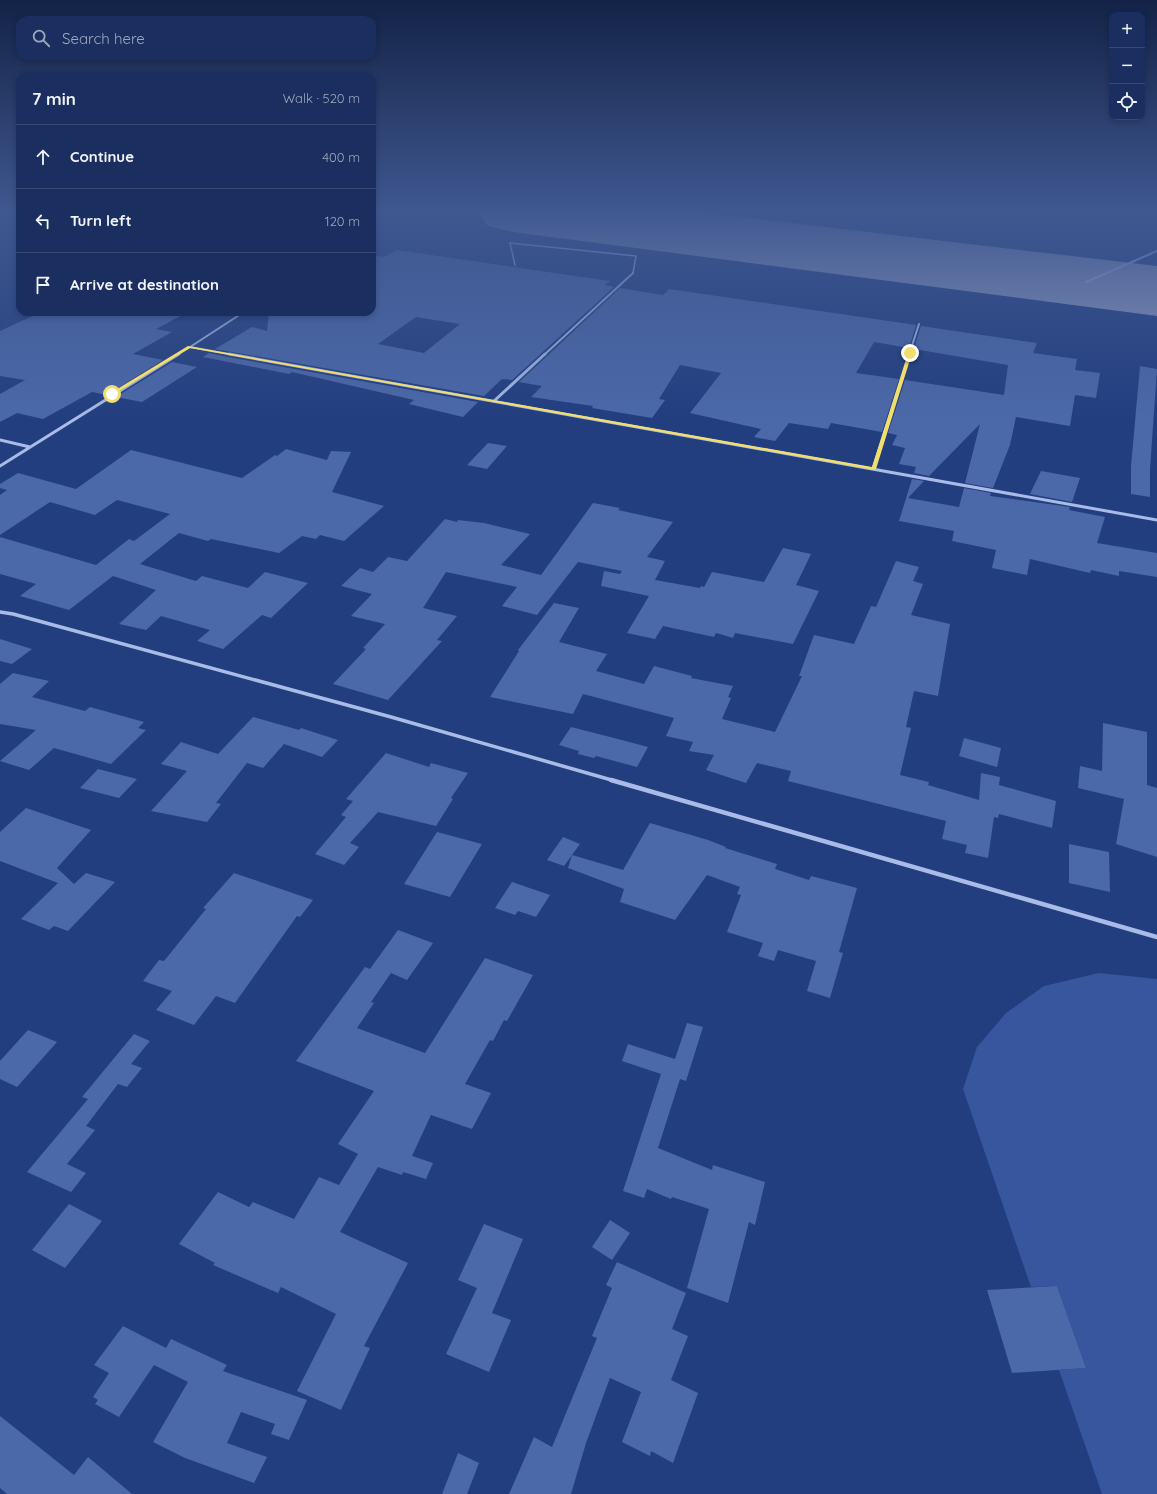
<!DOCTYPE html>
<meta charset="utf-8">
<style>
body{margin:0;font-family:Quicksand,sans-serif;background:#273a68;color:#f1f3f6}
.controls{position:absolute;right:12px;top:12px;display:grid;overflow:hidden;border-radius:8px;box-shadow:0 2px 6px #0003}
.controls button{width:36px;height:36px;display:grid;place-items:center;padding:0;border:0;border-bottom:1px solid #384a74;background:#1a2e5f;color:#f1f3f6;font:20px sans-serif}
.stop{position:absolute;width:12px;height:12px;margin:-9px;border:3px solid #f2de6c;border-radius:50%;background:#fff}
.stop.end{background:#f2de6c;border-color:#fff;box-shadow:0 1px 4px #0008}
.list{margin:0;padding:0;list-style:none}
h2{display:flex;justify-content:space-between;align-items:center;height:52px;margin:0;padding:0 16px;font-size:17px}
h2 small{font-size:13px;font-weight:400;color:#9fa8bd}
.list li{display:grid;grid-template-columns:26px 1fr auto;gap:12px;align-items:center;box-sizing:border-box;height:64px;padding:0 16px;border-top:1px solid #384a74}
.list b{display:block;font-size:15px;white-space:nowrap}
.list em{font-size:13px;font-style:normal;color:#9fa8bd}
.icon{flex:none;width:22px;height:22px;fill:none;stroke:currentColor;stroke-width:2;stroke-linecap:round;stroke-linejoin:round}
.map{position:relative;flex:none;width:1157px;height:1494px;overflow:hidden}
.search{position:absolute;background:#1a2e5f;box-shadow:0 2px 6px #0003;left:16px;top:16px;width:360px;height:44px;display:flex;align-items:center;gap:10px;box-sizing:border-box;padding:0 14px;border-radius:12px;color:#9fa8bd;font-size:15px}
.panel{position:absolute;background:#1a2e5f;box-shadow:0 2px 6px #0003;left:16px;top:72px;width:360px;height:244px;border-radius:12px}
.map>svg:first-child{display:block}
.green{fill:#37569d}
.lines{fill:none;stroke-linecap:round;stroke-linejoin:round}
.runway{fill:#919ebf;fill-rule:evenodd}
.building{fill:#4b68a8;fill-rule:evenodd}
.lane{stroke:#a9bce7;stroke-width:1.5}
.street-far3{stroke:#a9bce7;stroke-width:2}
.street-far2{stroke:#a9bce7;stroke-width:3}
.street-far1{stroke:#a9bce7;stroke-width:3.5}
.street{stroke:#a9bce7;stroke-width:4.5}
.route{fill:#f2de6c}
</style>
<div class="map">
<svg width="1157" height="1494" viewBox="0 0 1157 1494">
<rect width="100%" height="100%" fill="#233e7f"/>
<path class="green" d="M1099 973 1157 979V1494H1102L1059 1370 1086 1368 1057 1286 1031 1287 963 1089 977 1047 1006 1013 1044 986Z"/>
<g class="lines">
<path class="runway" d="M478 211H689L1157 266V316L513 232 488 226Z"/>
</g>
<path class="building" d="M397 250 610 281 605 285 614 287 512 380 502 379 484 396 215 349 252 327 267 331 269 312H372V255L384 257ZM416 317 460 324 424 353 378 344Z
M620 288 663 295 669 289 916 325 909 348 874 342 856 373 899 379 882 432 831 423 828 429 789 423 775 441 754 437 761 429 690 413 721 373 680 365 659 399 665 400 652 418 592 408 593 406 531 397 542 386 519 382Z
M41 312H188L156 329 172 332 133 354 163 360 107 395 92 392 43 419 17 413 0 422V394L25 380 0 376V331Z
M921 326 1037 343 1033 353 1077 359 1075 370 1100 373 1096 398 1075 395 1070 426 1016 417 1010 445 993 488 965 483 980 424 929 476 914 473 916 467 899 464 905 448 892 445 897 435 888 433 905 380 1004 395 1008 365 914 349Z
M209 353 228 357 478 402 463 417 409 404 414 400 292 372 289 374 203 357Z
M172 362 197 367 142 402 116 397Z
M1140 366 1157 369 1150 469V497L1131 494V466Z
M488 443 507 446 487 469 467 465Z
M286 449 327 460 331 451 351 452 332 492 384 506 344 541 320 535 316 539 302 536 279 553 211 539 208 541 179 533 140 564 196 581 202 576 248 588 265 572 308 583 271 618 262 615 223 649 197 641 210 630 161 616 146 630 119 624 156 590 113 576 69 610 20 596 36 584 0 574V537L96 565 129 539 134 541 170 514 117 500 95 515 50 502 0 535V495L7 490 0 488V484L18 473 76 489 131 450 242 478 275 455 277 456Z
M1041 471 1080 478 1072 502 1030 494Z
M912 479 924 481 908 498 959 507 964 488 991 493 990 496 1070 507 1069 510 1105 517 1097 543 1157 553V577L1119 571V576L1091 570 1090 573 1030 559 1027 575 992 568 996 550 952 541 954 531 899 521Z
M593 503 620 508 618 510 673 522 647 557 665 561 655 580 700 588 701 586 704 587 712 572 764 582 783 548 811 554 796 585 819 591 793 644 735 633 733 638 716 633 714 637 663 626 655 639 627 633 649 596 601 586 604 571 620 574 622 571 578 562 537 615 502 606 517 587 446 572 423 608 457 616 437 640 442 641 388 700 333 684 366 649 363 648 385 624 351 616 372 594 341 586 360 568 373 572 388 557 407 561 445 519 457 522 458 520 484 523 530 534 501 565 541 575Z
M896 561 919 567 913 581 923 584 911 615 950 624 938 696 914 691 906 727 911 728 900 775 929 782 928 785 979 800 981 773 1000 777 999 785 1056 801 1052 828 999 814 998 818 994 817 988 858 965 853 967 845 942 839 946 821 788 781 791 771 757 763 746 783 706 770 714 755 689 751 693 742 666 736 674 718 583 694 573 714 490 697 519 651 518 650 554 603 579 608 559 642 607 654 596 671 644 684 654 666 692 676 691 678 733 686 728 697 731 698 722 719 775 732 802 676H799L814 635 854 644 871 606 876 607Z
M0 639 32 649 12 664 0 661Z
M13 673 49 681 32 697 85 711 90 707 144 722 138 728 146 730 111 764 54 748 29 770 0 761 36 730 0 724V684Z
M253 717 299 730 301 728 338 740 322 757 284 744 263 768 247 763 216 803 221 804 207 822 151 811 187 771 161 764 181 742 218 754Z
M1103 723 1147 732V785L1157 788V857L1116 844 1124 799 1078 788 1080 766 1102 771Z
M571 727 618 739 648 747 637 767 596 756 594 758 578 754 579 751 559 745Z
M964 738 1001 748 997 767 959 756Z
M386 753 429 767 431 763 468 773 451 798 453 799 436 826 378 812 350 843 359 847 344 865 315 854 346 817 341 815 353 801 346 799Z
M98 769 137 779 119 798 80 788Z
M26 808 91 830 57 868 74 884 86 873 115 882 68 931 54 926 49 930 21 919 58 883 0 861V832Z
M650 823 708 840 726 847 725 848 777 864 775 869 809 880 811 876 857 888 839 952 843 953 830 998 807 991 816 961 778 950 774 961 758 956 763 943 727 932 741 895 737 894 740 887 707 875 675 920 620 902 624 889 568 868 572 855 623 870Z
M437 832 482 844 450 897 404 884Z
M563 837 580 844 564 866 547 860Z
M1069 844 1109 852 1110 892 1069 883Z
M234 873 313 900 300 917 297 916 235 1003 216 996 194 1025 156 1010 172 991 143 981 159 960 164 961 206 909 203 908Z
M512 882 550 895 536 917 518 911 515 915 495 908Z
M398 930 433 943 407 980 391 973 371 1002 374 1003 357 1028 425 1053 485 958 533 975 507 1021 504 1020 493 1041 490 1040 465 1084 491 1093 472 1129 431 1115 412 1156 433 1163 426 1179 403 1172 402 1175 378 1167 340 1232 408 1263 364 1346 370 1348 341 1410 297 1391 336 1314 281 1287 278 1293 213 1265 215 1263 179 1244 218 1192 249 1207 253 1202 294 1219 319 1177 339 1185 358 1154 338 1144 374 1091 296 1061 365 967 370 969Z
M687 1023 703 1027 686 1081 680 1079 658 1148 712 1170 713 1165 765 1182 755 1225 749 1222 728 1303 687 1288 709 1209 672 1197 671 1199 647 1189 644 1198 623 1191 661 1074 622 1061 628 1044 675 1059Z
M28 1030 57 1042 17 1087 0 1079V1061Z
M134 1034 150 1041 131 1064 142 1068 127 1087 118 1084 86 1126 95 1130 67 1164 86 1173 71 1192 27 1172 88 1099 82 1097Z
M69 1204 102 1221 65 1268 32 1250Z
M610 1220 630 1233 612 1260 592 1247Z
M484 1224 523 1239 492 1313 511 1320 489 1372 446 1354 477 1288 458 1280Z
M617 1262 686 1293 672 1329 688 1336 671 1380 698 1393 673 1463 651 1451 650 1456 622 1442 641 1392 610 1378 586 1443 571 1494H509L534 1437 552 1447 597 1338 592 1336 612 1288 606 1285Z
M1057 1286 1086 1368 1012 1373 987 1290Z
M123 1326 166 1348 171 1339 227 1365 223 1371 307 1400 289 1440 271 1434 275 1424 241 1412 227 1443 267 1457 254 1483 185 1458 153 1442 188 1382 154 1365 119 1417 95 1404 98 1400 93 1397 109 1373 94 1365Z
M0 1416 74 1475 88 1457 132 1494H7L0 1488Z
M458 1453 479 1463 467 1494H442Z"/>
<g class="lines">
<path class="lane" d="M515 265 510 243 636 256 633 273"/>
<path class="street-far3" d="M680 212 693 211
M1086 282 1157 251
M177 355 190 347
M234 355 190 347 244 312
M544 355 633 273
M909 355 919 324"/>
<path class="street-far2" d="M229 354 1157 520
M494 401 545 354
M0 440 30 447
M0 466 179 354
M873 469 910 354"/>
<path class="street-far1" d="M0 612 13 614 391 717 615 781"/>
<path class="street" d="M611 780 1157 937"/>
</g>
<linearGradient id="sky" x2="0" y2="1"><stop stop-color="#132246"/><stop offset="0.5" stop-color="#3f5890"/><stop offset="1" stop-color="#3f5890" stop-opacity="0"/></linearGradient>
<rect width="1157" height="420" fill="url(#sky)"/>
<path class="route" d="M188 346 872 467 908 353H912L876 469 874 470 190 348 113 395 109 394Z"/>
</svg>
<div class="controls">
<button>+</button>
<button>−</button>
<button><svg class="icon" aria-label="locate" viewBox="0 0 24 24"><circle cx="12" cy="12" r="6"/><path d="M12 2v4M12 18v4M2 12h4M18 12h4"/></svg></button>
</div>
<div class="stop" style="left:112px;top:394px"></div>
<div class="stop end" style="left:910px;top:353px"></div>
<div class="search"><svg class="icon" aria-label="search" viewBox="0 0 24 24"><circle cx="10" cy="10" r="6"/><path d="M15 15l6 6"/></svg>Search here</div>
<section class="panel">
<h2>7 min<small>Walk · 520 m</small></h2>
<ul class="list">
<li><svg class="icon" aria-label="ahead" viewBox="0 0 24 24"><path d="M12 20V5M6 11l6-6 6 6"/></svg><div><b>Continue</b></div><em>400 m</em></li>
<li><svg class="icon" aria-label="left" viewBox="0 0 24 24"><path d="M17 20v-9H6M10 6l-5 5 5 5"/></svg><div><b>Turn left</b></div><em>120 m</em></li>
<li><svg class="icon" aria-label="arrive" viewBox="0 0 24 24"><path d="M6 21V4h12l-3 4 3 4H6"/></svg><div><b>Arrive at destination</b></div></li>
</ul>
</section>
</div>
